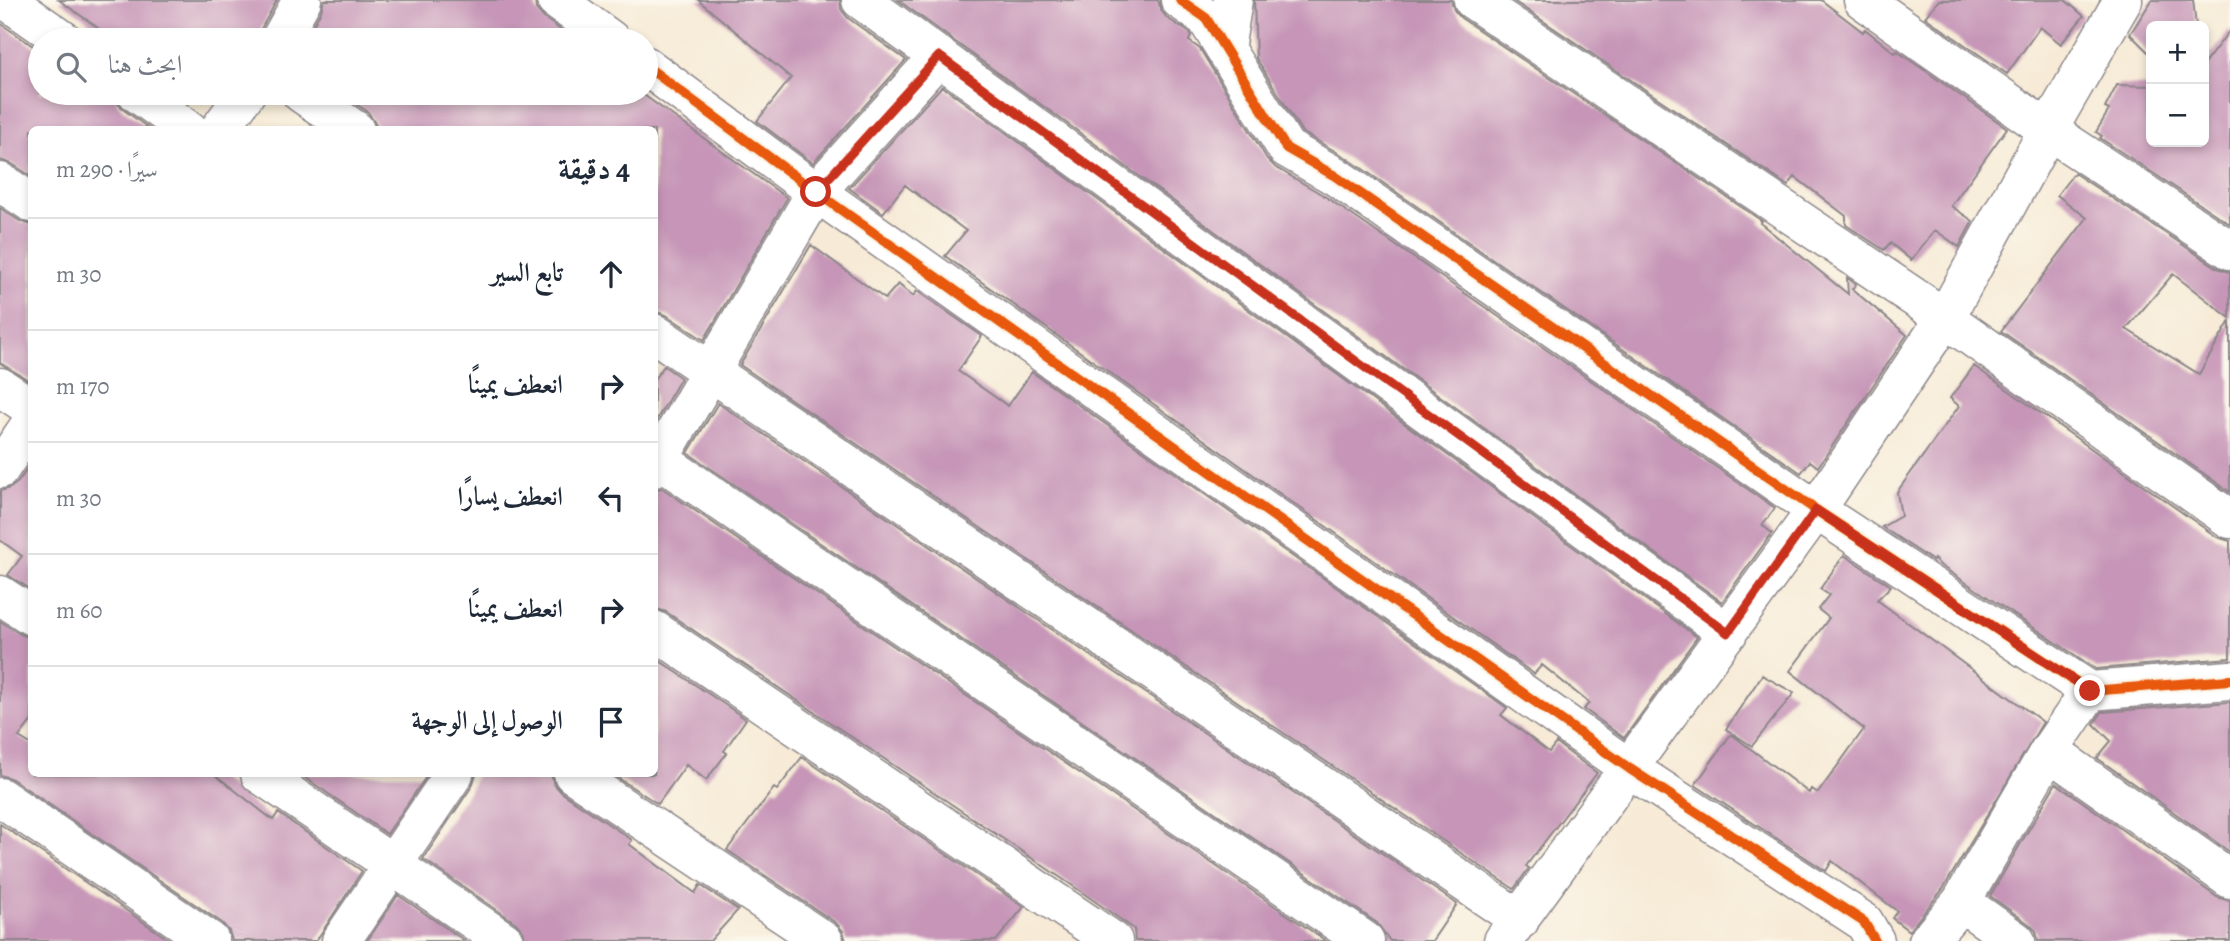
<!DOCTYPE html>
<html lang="ar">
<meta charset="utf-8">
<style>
body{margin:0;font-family:Alegreya,Amiri,serif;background:#f6f6f7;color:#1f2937;direction:rtl}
.controls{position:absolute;right:21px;top:21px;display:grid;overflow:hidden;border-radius:10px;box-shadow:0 4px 10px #0003}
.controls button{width:63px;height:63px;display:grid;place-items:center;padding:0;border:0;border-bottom:2px solid #e0e1e3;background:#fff;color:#1f2937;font:35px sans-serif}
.stop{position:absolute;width:21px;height:21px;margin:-16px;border:5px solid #c8321e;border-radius:50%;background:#fff}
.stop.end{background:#c8321e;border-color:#fff;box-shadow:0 2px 7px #0008}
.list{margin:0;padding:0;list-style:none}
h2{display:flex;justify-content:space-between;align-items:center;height:91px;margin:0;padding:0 28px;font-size:30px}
h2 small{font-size:23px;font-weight:400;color:#747a83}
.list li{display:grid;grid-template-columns:46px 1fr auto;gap:21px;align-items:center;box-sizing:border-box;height:112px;padding:0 28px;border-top:2px solid #e0e1e3}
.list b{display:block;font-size:26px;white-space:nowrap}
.list em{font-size:23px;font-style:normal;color:#747a83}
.icon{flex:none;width:38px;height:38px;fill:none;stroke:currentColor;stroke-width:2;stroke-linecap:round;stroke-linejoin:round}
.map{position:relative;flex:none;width:2230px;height:941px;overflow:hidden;direction:ltr}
.search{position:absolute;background:#fff;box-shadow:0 4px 10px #0003;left:28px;top:28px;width:630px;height:77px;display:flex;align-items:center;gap:18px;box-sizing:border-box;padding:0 24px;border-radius:38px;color:#747a83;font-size:26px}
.panel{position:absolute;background:#fff;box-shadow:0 4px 10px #0003;left:28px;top:126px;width:630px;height:651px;border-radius:10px;direction:rtl}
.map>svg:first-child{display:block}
.building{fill:#c695b7}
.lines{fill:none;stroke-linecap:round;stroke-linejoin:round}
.street-casing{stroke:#8c8689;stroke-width:41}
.street{stroke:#fff;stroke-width:38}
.cycleway-casing{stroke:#fbf7ec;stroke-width:15}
.cycleway{stroke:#e8590c;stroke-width:10}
.route{stroke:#c8321e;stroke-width:9}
</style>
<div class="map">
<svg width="2230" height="941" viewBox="0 0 2230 941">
<rect width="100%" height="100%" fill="#fbf7ec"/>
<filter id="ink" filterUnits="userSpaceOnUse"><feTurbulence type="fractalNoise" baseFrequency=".0143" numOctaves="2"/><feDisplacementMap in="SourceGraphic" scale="14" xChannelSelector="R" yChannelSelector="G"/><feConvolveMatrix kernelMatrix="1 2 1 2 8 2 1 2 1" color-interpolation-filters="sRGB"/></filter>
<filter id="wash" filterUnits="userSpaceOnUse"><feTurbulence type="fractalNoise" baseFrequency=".00686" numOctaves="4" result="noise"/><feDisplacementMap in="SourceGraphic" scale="28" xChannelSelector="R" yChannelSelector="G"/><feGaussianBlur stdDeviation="1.57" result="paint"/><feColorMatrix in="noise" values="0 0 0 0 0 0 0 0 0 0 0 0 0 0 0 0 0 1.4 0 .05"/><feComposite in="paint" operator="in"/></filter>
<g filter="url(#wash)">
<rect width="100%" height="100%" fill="#f7ebd7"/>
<g id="blocks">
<path class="building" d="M59 0H277L261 29 258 40H115Z
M324 0H535L536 9 543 17 562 31 557 37 560 40H305L321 11Z
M698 0H840L841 9 848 18 906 60 813 163 757 121 791 78Z
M898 0H1158L1161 10 1167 18 1190 33 1191 36 1189 41 1200 49 1267 159 1275 167 1323 195 1775 508 1762 525 1772 533 1722 602Z
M1254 0H1451L1454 10 1461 18 1762 221 1760 223 1848 294 1847 278 1856 284 1852 289 1907 335 1818 467 1810 461 1801 473 1347 158 1302 132 1256 58Z
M1512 0H1821L1863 32 1865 29 1895 53 1897 51 2007 128 1951 206 1973 221 1959 247 1935 230 1911 260 1890 243 1884 250 1846 225V216L1795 177 1788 186Z
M1939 0H2065L2084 16 2061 44 2040 27 2007 74 1925 17Z
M2152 0H2193L2196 26H2151V55L2130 34Z
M0 23 40 51V93H115L117 103 124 110 151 130H32V177L12 164 0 160Z
M2230 30V224L2100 138 2102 136 2096 132 2109 110 2105 108 2117 85 2151 86V142H2204V64Z
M942 86 1697 637 1624 738 1584 709 1589 703 1542 665 1534 674 945 256 966 231 905 185 883 213 849 188Z
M641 93 787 198 704 340 666 315 654 311V130H379L368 112 341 94Z
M2074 173 2218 268 2230 272V318L2173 274 2126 329 2199 374 2230 321V492L2001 331 2087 218 2057 195Z
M0 208 20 221 32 225V382L0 363Z
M811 245 885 299 898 284 913 296 917 291 982 336 958 371 1008 406 1032 372 1507 708 1501 715 1549 752 1556 743 1597 773 1526 866 1529 868 1514 889 740 365Z
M664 366 681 378 654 424V379Z
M1974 366 2217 537 2230 541V658L2096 669 1941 566 1934 559 1933 561 1882 527 1901 516 1897 492 1959 406 1950 398Z
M718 403 1457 904 1432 941H1390L1377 923 688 453Z
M32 462V590L8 575 22 556 0 540V491L10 488 18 482Z
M662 488 1326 941H1135L1134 929 1076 888 666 612 654 608V490Z
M1844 555 1891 586 1877 600 2043 722 1943 889 1909 931 1892 918 1897 911 1832 861 1826 871 1695 785 1731 734 1809 793 1811 789 1818 793 1864 729 1790 671 1829 618 1818 609 1829 595 1820 589Z
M0 621 20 634 32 638V720L19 737 32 745V774H214L273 820 278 813 362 871 316 941H232L229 931 222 923 12 779 0 775Z
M654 657 746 719 724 751 727 753 706 780 686 765 658 804 612 774H654Z
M1762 675 1794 693 1752 746 1726 729Z
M2230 702V852L2097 758 2111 741 2094 724 2102 712Z
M802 757 1024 907 996 941H846L843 931 836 923 727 850 774 788 777 790Z
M307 774H428L387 834 304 777Z
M476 774H551L554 784 561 792 632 840 629 844 695 893 700 885 738 910 710 941H526L523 931 516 923 423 859 472 786Z
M2056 783 2217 897 2230 901V941H2038L2036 931 2029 924 1990 896Z
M0 824 171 941H0Z
M398 895 465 941H367Z"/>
</g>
</g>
<g filter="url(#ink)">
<use href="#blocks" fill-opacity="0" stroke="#8c8689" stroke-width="2"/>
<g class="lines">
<defs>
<path id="street" d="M6 0 63 40
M556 0 611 40
M861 0 1728 633
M1180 0 1206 18 1286 148 1335 176 1816 510 2090 691 2230 680
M1473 0 1945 318 2230 519
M1863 0 2048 130 2230 250
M280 40 302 0
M1225 50 1233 0
M646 66 816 192 1630 769 1864 922 1875 941
M137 93 189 130
M301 93 355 130
M219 130 246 93
M0 182 32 203
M654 333 1520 920
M0 387 32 408
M654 456 1365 941
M654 468 816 192 939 56
M0 469 32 422
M0 595 32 616
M654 630 1113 941
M2049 751 2230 879
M260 774 504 941
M573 774 824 941
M0 797 210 941
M1961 902 2016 941
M341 941 454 774
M1503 941 1816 510 1945 318 2048 130 2123 0
M1928 941 1961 902 2049 751 2090 691"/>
</defs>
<use href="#street" class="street-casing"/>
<use href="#street" class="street"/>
<defs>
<path id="cycleway" d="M1180 0 1206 18 1286 148 1335 176 1816 510 2090 691 2230 680
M646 66 816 192 1630 769 1864 922 1875 941"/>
</defs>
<use href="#cycleway" class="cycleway-casing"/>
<use href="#cycleway" class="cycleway"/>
</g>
</g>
<g class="lines" filter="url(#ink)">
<path class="route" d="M816 192 939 56 1728 633 1816 510 2090 691"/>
</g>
</svg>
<div class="controls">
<button>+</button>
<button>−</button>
</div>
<div class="stop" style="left:816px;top:192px"></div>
<div class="stop end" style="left:2090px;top:691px"></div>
<div class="search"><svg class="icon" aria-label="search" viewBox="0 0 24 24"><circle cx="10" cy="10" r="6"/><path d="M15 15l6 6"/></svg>ابحث هنا</div>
<section class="panel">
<h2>4 دقيقة<small>سيرًا · 290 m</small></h2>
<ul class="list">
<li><svg class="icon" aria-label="ahead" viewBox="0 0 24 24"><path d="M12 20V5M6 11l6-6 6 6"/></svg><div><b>تابع السير</b></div><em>30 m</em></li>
<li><svg class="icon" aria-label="right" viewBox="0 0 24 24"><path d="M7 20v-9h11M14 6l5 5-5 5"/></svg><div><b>انعطف يمينًا</b></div><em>170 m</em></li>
<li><svg class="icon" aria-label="left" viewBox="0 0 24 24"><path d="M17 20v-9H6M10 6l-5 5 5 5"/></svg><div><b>انعطف يسارًا</b></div><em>30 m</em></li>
<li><svg class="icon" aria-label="right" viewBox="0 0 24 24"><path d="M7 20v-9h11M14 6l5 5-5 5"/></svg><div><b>انعطف يمينًا</b></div><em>60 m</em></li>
<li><svg class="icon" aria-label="arrive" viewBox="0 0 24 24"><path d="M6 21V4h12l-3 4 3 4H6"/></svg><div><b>الوصول إلى الوجهة</b></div></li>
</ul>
</section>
</div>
